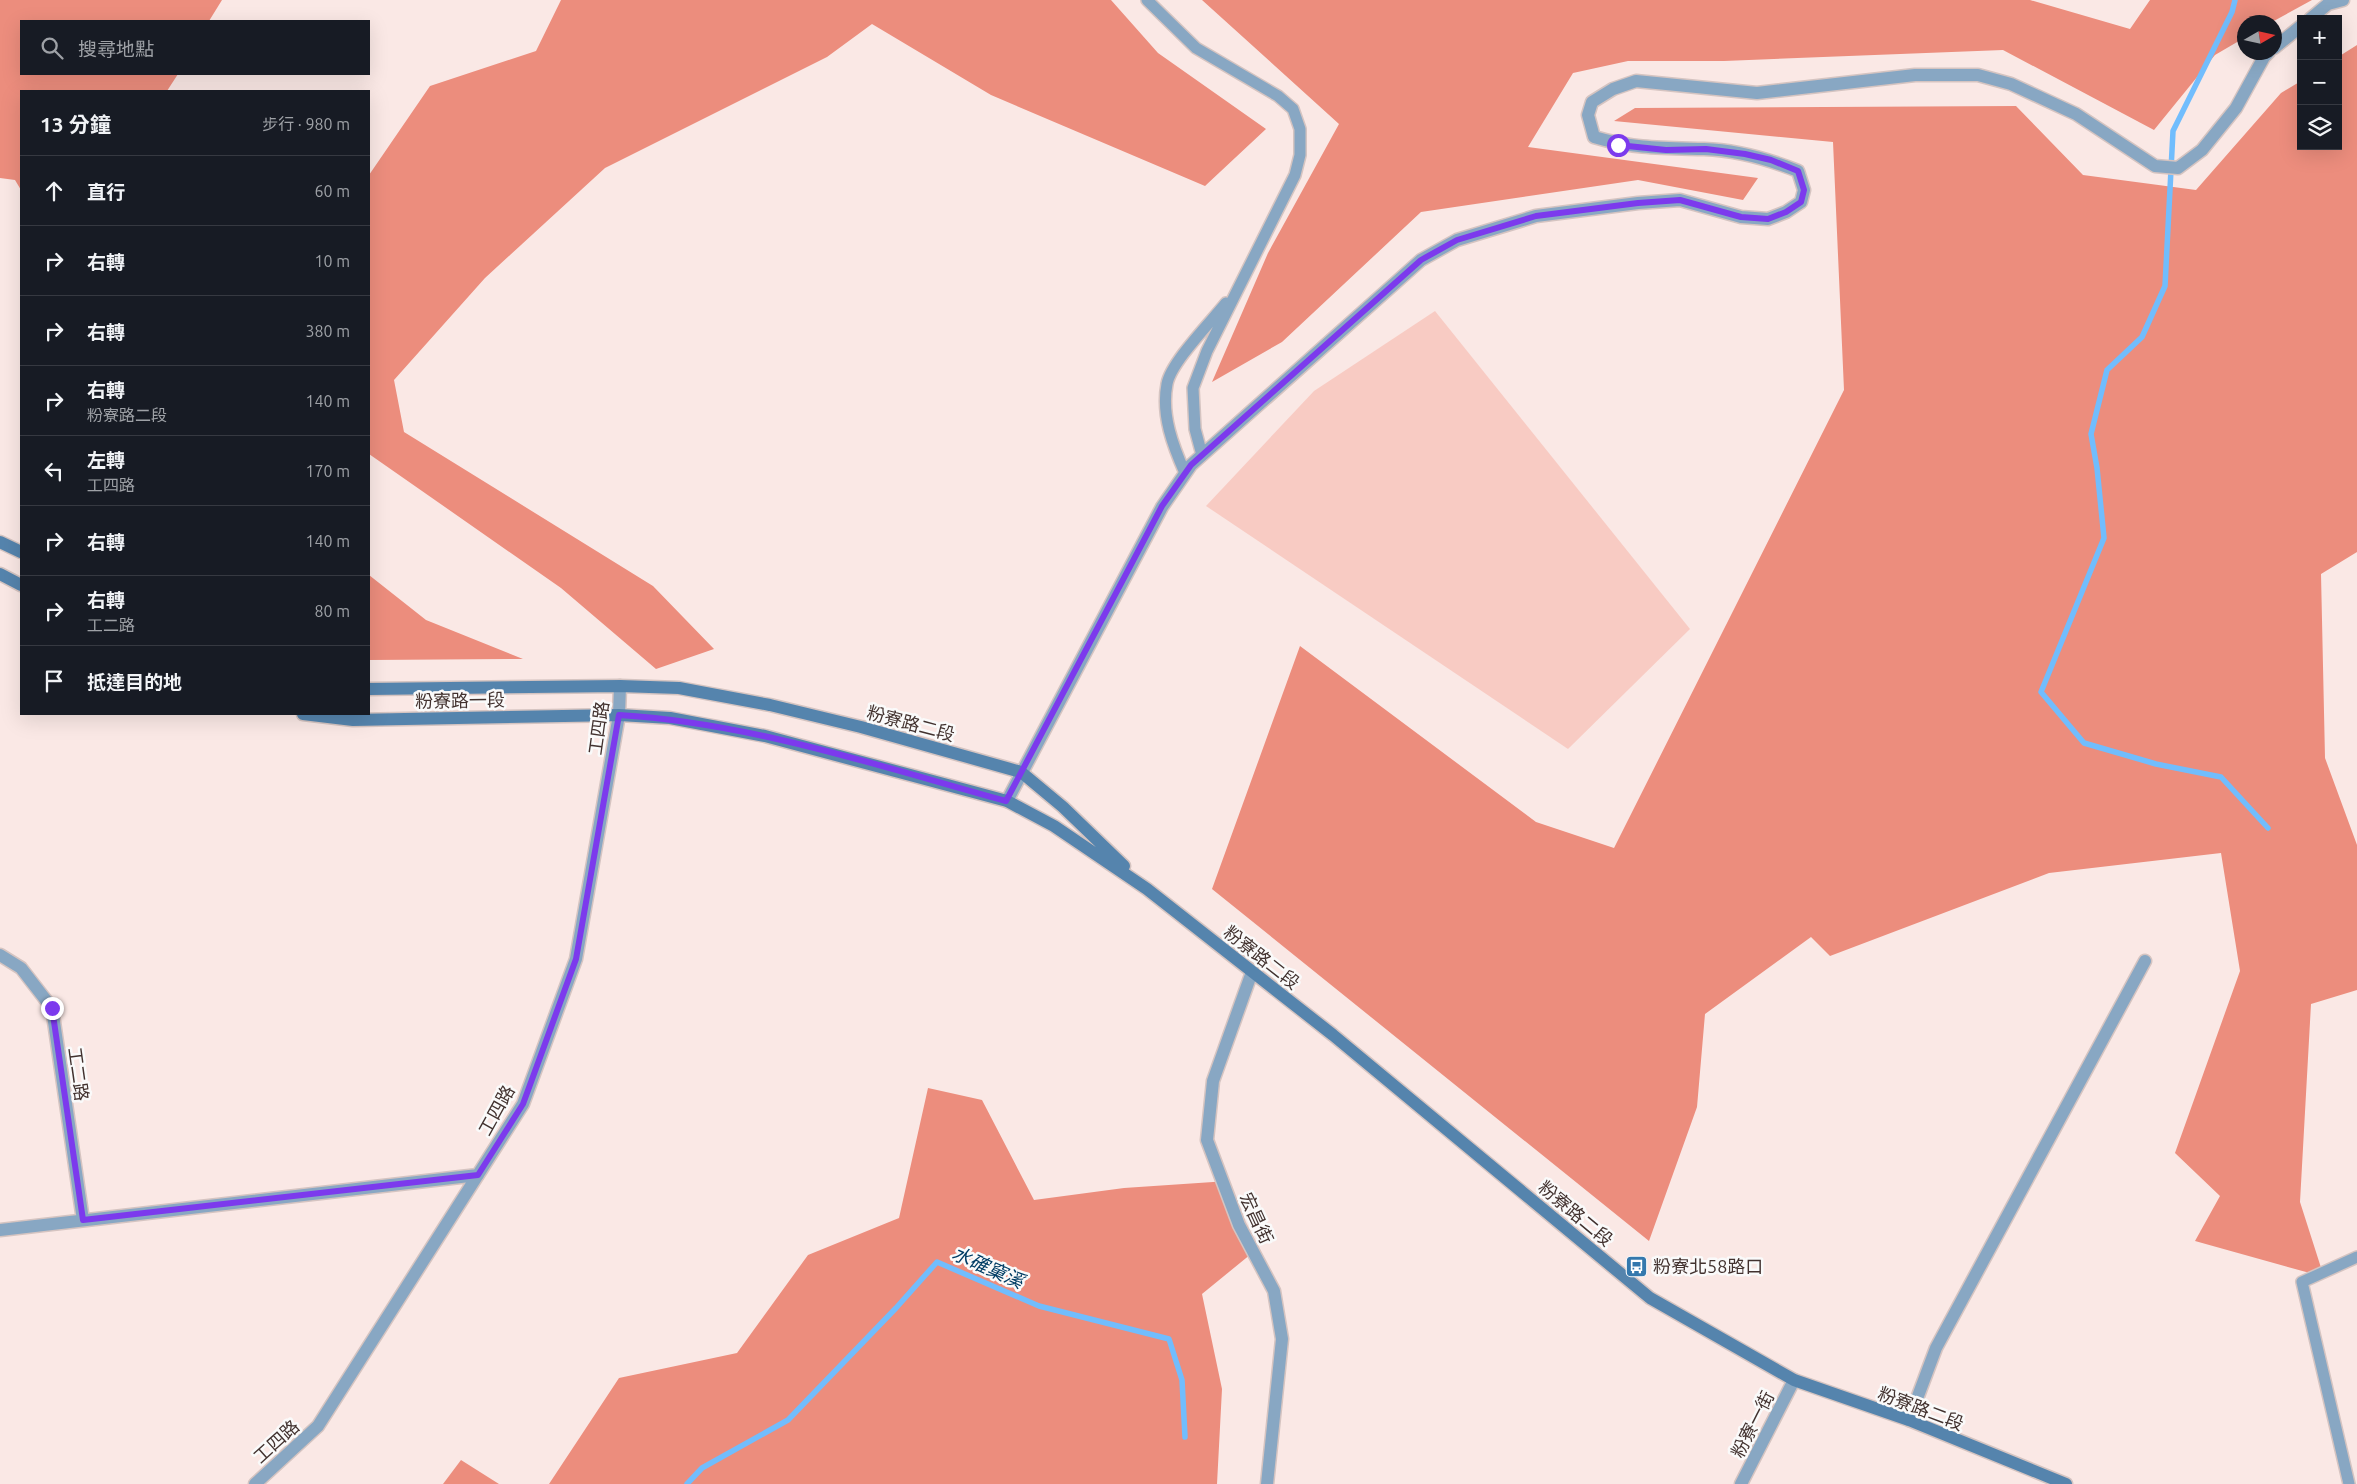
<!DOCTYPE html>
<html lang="zh-TW">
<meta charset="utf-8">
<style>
body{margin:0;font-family:Ubuntu,"Noto Sans TC",sans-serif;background:#242831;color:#f1f3f6}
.controls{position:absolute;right:15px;top:15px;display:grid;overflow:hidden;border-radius:0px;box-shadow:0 5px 20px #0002}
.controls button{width:45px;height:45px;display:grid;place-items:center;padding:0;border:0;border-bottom:1px solid #363941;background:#171b24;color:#f1f3f6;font:25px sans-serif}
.compass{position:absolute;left:2237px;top:15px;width:45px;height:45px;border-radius:50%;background:#171b24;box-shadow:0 5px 20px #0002;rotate:81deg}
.stop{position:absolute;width:15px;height:15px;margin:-11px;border:4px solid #7c3aed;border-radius:50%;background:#fff}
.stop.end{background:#7c3aed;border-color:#fff;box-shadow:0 1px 5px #0008}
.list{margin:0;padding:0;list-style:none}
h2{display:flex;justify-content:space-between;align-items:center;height:65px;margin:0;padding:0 20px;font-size:21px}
h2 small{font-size:16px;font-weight:400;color:#9ea1a6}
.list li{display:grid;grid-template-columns:32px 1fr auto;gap:15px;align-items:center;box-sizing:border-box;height:70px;padding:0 20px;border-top:1px solid #363941}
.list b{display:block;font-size:19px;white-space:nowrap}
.list p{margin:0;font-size:16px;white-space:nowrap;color:#9ea1a6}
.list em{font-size:16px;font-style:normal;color:#9ea1a6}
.icon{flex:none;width:28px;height:28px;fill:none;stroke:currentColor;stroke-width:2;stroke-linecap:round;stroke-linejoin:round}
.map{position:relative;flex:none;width:2357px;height:1484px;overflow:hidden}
.search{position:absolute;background:#171b24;box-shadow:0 5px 20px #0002;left:20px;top:20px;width:350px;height:55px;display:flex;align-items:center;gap:12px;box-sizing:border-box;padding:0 18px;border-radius:0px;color:#9ea1a6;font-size:19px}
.panel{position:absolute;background:#171b24;box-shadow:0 5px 20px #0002;left:20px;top:90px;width:350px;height:625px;border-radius:0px}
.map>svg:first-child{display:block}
.green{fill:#f8cbc3}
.forest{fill:#ec8d7d}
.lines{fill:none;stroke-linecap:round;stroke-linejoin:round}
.stream{stroke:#71bdfd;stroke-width:5.5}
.service-casing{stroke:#d5c4c1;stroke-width:14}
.minor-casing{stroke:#d5c4c1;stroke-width:15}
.tertiary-casing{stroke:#d5c4c1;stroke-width:15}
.secondary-casing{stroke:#d5c4c1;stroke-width:15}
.service{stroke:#88a7c3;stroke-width:11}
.minor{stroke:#88a7c3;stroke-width:12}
.tertiary{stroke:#88a7c3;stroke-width:12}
.secondary{stroke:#5584ad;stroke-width:12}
.route{stroke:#7c3aed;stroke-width:6}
.labels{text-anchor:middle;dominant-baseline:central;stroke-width:5;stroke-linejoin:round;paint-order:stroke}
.street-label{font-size:18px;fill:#42322f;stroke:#fafafa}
.poi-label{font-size:18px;fill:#42322f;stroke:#fafafa;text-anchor:start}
.water-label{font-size:19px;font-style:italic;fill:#003c64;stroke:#fafafa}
</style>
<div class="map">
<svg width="2357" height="1484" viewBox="0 0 2357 1484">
<rect width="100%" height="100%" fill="#fae8e5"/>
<path class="green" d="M1435 311 1690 629 1568 749 1206 506 1314 391Z"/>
<path class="forest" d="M0 0H222L209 21H21V74H178L167 91H21V190L15 180 0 178Z
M561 0H1111L1158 53 1266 129 1205 186 991 95 872 24 827 57 605 168 485 278 394 380 404 432 653 586 714 649 656 669 561 588 369 454V175L430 86 536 51Z
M1202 0H2030L2130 29 2150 0H2312L2272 22H2244V38L2215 55 2154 130 2003 50 1724 61H1628L1573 73 1528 147 1758 178 1743 200 1638 180 1421 212 1282 342 1212 382 1268 253 1339 124Z
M2357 45V552L2321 574 2325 758 2357 845V990L2311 1004 2300 1202 2324 1277 2195 1241 2220 1196 2175 1153 2240 971 2221 853 2049 873 1830 956 1811 937 1705 1014 1697 1107 1649 1241 1212 889 1300 646 1536 822 1614 848 1844 390 1833 142 1614 121 1635 108 2016 106 2083 175 2196 190 2281 93 2301 81V146H2338V57Z
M369 575 426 620 523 659 369 660Z
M928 1088 982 1100 1034 1200 1124 1188 1228 1181 1251 1254 1202 1294 1222 1389 1217 1484H549L619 1378 737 1353 808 1255 899 1218Z
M461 1460 499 1484H443Z"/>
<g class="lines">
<path class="stream" d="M2235 0 2232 12 2173 131 2165 286 2142 337 2107 370 2091 434 2097 468 2104 538 2041 692 2084 743 2156 764 2221 777 2268 828
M687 1484 702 1468 788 1420 896 1308 937 1262 1039 1306 1169 1339 1182 1380 1185 1437"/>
<defs>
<path id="service" d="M1147 0 1196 48 1278 96 1293 109 1300 129V155L1295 175 1207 351 1193 388 1195 429 1202 455
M1185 473C1173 446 1161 415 1167 384 1171 362 1211 322 1226 303
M2349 1484 2302 1282 2357 1257"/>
<path id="minor" d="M0 955 21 968 52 1008 83 1220
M1252 972 1213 1081 1207 1140 1239 1225 1274 1291 1282 1339 1267 1484
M0 1230 478 1175
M1909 1420 1936 1348 2145 961
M255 1484 318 1426 523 1104 576 959 619 715 620 686"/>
<path id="tertiary" d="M2310 19 2328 4 2343 0
M2274 48 2301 26
M1007 801 1162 507 1191 465 1421 260 1457 240 1536 216 1638 203 1680 200 1741 217 1768 219 1786 212 1801 202 1804 190 1798 171C1768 159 1737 150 1704 149 1664 148 1634 149 1594 137L1588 115 1592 102 1613 89 1636 81 1757 93 1915 75H1978L2011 84 2076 114 2155 166 2178 168 2202 150 2236 108 2264 57 2269 52
M1741 1484 1794 1380"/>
<path id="secondary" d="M0 542 21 552
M0 574 21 585
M369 689 620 686 679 688 770 705 861 727 1021 772 1063 807 1124 866
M303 714 353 720 619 715 670 718 765 736 1007 801 1054 826 1147 889 1333 1035 1650 1298 1794 1380 1909 1420 2066 1484"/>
</defs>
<use href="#service" class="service-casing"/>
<use href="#minor" class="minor-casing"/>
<use href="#tertiary" class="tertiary-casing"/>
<use href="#secondary" class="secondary-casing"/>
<use href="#service" class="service"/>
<use href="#minor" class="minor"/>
<use href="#tertiary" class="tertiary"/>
<use href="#secondary" class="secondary"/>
</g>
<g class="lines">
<path class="route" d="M52 1008 83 1220 478 1175 523 1104 576 959 619 715C751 723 879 766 1006 801L1162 506 1191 465 1421 260 1457 240 1536 216 1638 203 1680 200 1741 217 1768 219 1786 212 1801 202 1804 190 1798 171 1771 160 1745 154 1706 149 1666 150 1618 145"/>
</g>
<defs>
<symbol id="bus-square" viewBox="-11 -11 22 22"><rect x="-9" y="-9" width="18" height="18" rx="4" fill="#3478ad" stroke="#fafafa"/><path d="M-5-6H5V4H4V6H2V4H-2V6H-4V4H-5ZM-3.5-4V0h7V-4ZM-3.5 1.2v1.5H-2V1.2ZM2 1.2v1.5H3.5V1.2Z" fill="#fff"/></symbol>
</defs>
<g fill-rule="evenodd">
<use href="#bus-square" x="1624" y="1254" width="25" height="25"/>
</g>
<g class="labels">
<g class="street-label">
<text transform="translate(460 700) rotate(-1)">粉寮路一段</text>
<text transform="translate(911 723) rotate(15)">粉寮路二段</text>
<text transform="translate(598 728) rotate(-82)">工四路</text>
<text transform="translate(1262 957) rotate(38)">粉寮路二段</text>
<text transform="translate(79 1074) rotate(82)">工二路</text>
<text transform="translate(496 1110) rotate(-61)">工四路</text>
<text transform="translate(1576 1213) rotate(40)">粉寮路二段</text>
<text transform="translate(1257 1218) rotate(65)">宏昌街</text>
<text transform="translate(1921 1408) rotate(21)">粉寮路二段</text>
<text transform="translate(1752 1424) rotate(-63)">粉寮一街</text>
<text transform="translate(276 1441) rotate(-42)">工四路</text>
</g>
<g class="poi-label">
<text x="1653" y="1266">粉寮北58路口</text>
</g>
<g class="water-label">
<text transform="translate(988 1267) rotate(24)">水確窠溪</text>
</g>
</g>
</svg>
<div class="controls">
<button>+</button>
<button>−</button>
<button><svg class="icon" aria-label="layers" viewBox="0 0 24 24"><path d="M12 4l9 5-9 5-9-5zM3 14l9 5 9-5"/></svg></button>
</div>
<svg class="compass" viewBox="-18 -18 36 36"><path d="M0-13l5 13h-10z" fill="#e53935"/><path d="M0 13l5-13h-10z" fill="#9ea1a6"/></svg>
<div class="stop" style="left:1618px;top:145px"></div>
<div class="stop end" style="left:52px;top:1008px"></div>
<div class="search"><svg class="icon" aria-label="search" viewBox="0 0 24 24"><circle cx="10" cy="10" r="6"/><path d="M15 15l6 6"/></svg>搜尋地點</div>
<section class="panel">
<h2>13 分鐘<small>步行 · 980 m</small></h2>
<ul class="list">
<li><svg class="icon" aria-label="ahead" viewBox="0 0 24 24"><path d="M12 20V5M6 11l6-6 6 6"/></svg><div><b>直行</b></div><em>60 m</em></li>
<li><svg class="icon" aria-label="right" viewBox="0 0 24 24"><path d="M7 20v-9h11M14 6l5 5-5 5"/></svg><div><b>右轉</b></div><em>10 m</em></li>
<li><svg class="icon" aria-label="right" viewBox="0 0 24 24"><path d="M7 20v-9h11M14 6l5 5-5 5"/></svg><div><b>右轉</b></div><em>380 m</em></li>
<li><svg class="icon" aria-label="right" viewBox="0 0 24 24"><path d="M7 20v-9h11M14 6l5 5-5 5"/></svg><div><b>右轉</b><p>粉寮路二段</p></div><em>140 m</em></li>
<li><svg class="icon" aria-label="left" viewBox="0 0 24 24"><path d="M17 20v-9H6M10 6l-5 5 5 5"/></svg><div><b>左轉</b><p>工四路</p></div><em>170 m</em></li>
<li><svg class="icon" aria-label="right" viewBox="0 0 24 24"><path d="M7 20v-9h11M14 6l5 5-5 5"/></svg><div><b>右轉</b></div><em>140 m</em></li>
<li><svg class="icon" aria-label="right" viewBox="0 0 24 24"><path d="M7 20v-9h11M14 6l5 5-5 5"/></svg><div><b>右轉</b><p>工二路</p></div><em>80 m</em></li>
<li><svg class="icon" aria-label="arrive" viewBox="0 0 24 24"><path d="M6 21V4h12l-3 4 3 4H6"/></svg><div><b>抵達目的地</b></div></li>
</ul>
</section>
</div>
